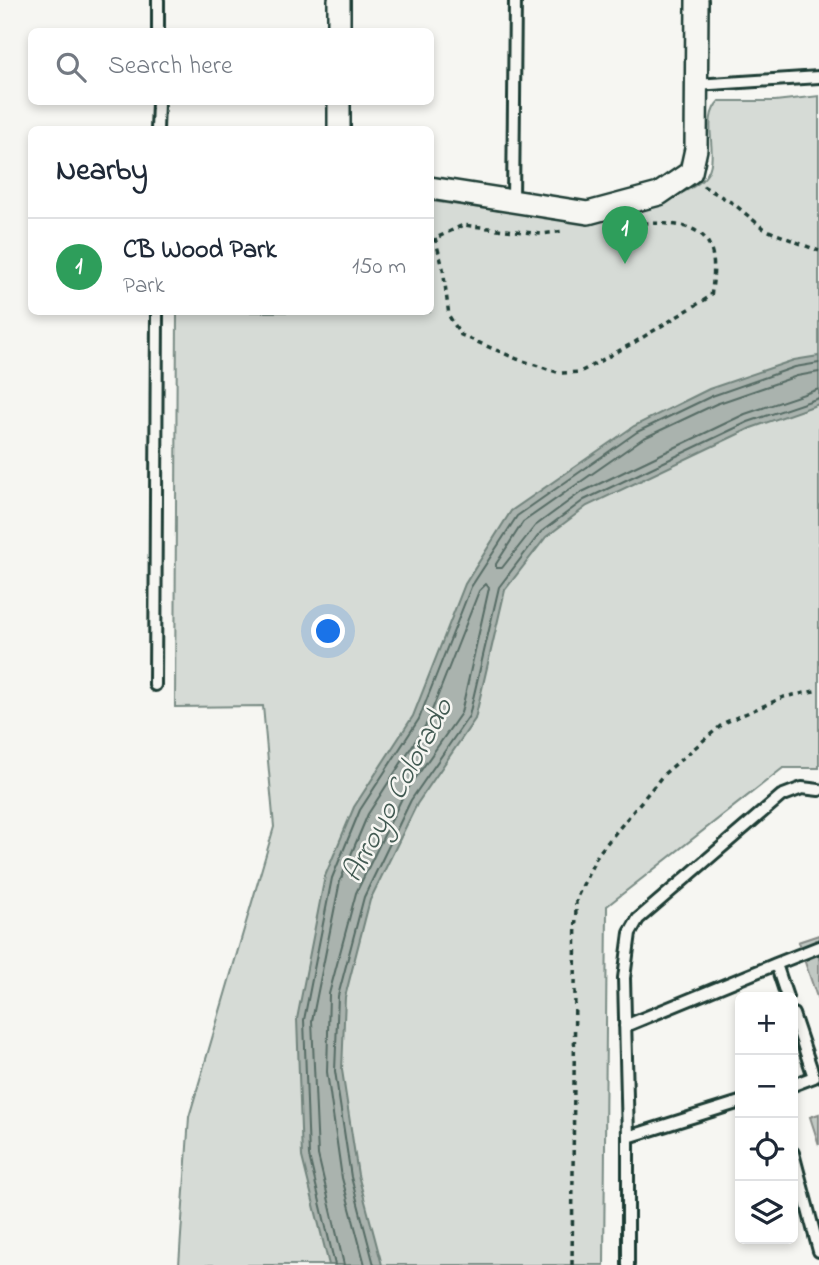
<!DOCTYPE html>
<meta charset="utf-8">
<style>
body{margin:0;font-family:"Indie Flower",sans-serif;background:#f2f2f3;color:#1f2937}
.controls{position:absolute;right:21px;bottom:21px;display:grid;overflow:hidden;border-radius:10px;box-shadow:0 4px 10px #0003}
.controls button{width:63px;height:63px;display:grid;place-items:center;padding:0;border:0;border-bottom:2px solid #e0e1e3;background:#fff;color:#1f2937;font:35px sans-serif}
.you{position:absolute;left:329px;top:632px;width:24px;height:24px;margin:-18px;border:5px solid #fff;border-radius:50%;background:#1a73e8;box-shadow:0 0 0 10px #1a73e833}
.badge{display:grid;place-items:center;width:46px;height:46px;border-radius:50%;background:#b45309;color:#fff;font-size:23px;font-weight:700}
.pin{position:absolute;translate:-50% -58px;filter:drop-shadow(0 2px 4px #0008)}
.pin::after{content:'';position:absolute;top:37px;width:24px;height:21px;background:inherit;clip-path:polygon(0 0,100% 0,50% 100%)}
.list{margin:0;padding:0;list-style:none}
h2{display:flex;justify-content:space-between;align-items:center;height:91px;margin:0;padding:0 28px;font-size:30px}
h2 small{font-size:23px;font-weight:400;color:#747a83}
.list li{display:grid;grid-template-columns:46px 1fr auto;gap:21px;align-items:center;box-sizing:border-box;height:98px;padding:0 28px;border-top:2px solid #e0e1e3}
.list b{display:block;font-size:26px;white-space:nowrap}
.list p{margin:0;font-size:23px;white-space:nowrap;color:#747a83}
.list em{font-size:23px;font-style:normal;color:#747a83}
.icon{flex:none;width:38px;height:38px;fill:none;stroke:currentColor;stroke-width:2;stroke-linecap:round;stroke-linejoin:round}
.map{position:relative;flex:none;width:819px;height:1265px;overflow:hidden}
.search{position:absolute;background:#fff;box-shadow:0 4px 10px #0003;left:28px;top:28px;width:406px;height:77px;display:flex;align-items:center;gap:18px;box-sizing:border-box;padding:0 24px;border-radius:10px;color:#747a83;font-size:26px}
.panel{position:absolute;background:#fff;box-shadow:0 4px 10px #0003;left:28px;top:126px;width:406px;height:189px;border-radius:10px}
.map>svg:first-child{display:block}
.green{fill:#d6dbd6;stroke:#7a8c85;stroke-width:2}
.water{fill:#aab3ae;stroke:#72847d;stroke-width:2}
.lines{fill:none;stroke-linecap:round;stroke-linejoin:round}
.shore{stroke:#576c65;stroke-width:2}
.building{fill:#c1c8c3;stroke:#878c88;stroke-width:2}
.service-casing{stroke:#1f3d34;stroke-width:16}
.minor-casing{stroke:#1f3d34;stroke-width:26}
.path{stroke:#1f3d34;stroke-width:3.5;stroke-dasharray:5 5;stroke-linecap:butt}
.service{stroke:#f6f6f2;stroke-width:10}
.minor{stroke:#f6f6f2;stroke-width:21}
.labels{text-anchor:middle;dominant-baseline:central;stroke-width:5;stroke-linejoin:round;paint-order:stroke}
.water-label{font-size:30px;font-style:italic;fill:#425a52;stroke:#f6f6f2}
</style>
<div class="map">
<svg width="819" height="1265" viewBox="0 0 819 1265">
<rect width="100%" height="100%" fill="#f6f6f2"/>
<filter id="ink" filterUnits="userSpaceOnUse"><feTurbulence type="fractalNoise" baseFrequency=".0143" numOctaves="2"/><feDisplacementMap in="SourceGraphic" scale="14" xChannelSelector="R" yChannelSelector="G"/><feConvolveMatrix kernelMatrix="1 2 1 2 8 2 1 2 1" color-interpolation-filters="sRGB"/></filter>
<g filter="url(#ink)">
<path class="green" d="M819 96V768H783L607 906 604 1265H179L189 1117 274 827 263 706 175 707 177 312H430L431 201C509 212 592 228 668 199 680 194 697 187 705 177 722 156 699 121 719 101H775Z"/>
<path class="water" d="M819 356V404L751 428 587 506 546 537 505 590 475 719 417 804 370 900 345 997 342 1070 358 1175 382 1265H329L302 1157 297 1019 325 876 354 807 413 716 465 584 511 511 634 426 709 389 794 360Z"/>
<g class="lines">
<path class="shore" d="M819 372 797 376 716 404 642 439 523 522 496 564V568H502L535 526 580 493 745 414 819 389
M335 1265 309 1156 304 1020 332 878 360 810 419 719 471 587 517 516 637 432 712 396 795 367 819 363
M344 1265 318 1155 312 1021 340 881 368 814 427 723 479 591 486 584 489 588 461 713 403 796 356 893 329 994 327 1072 342 1178 365 1265
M374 1265 351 1177 335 1071 338 996 364 897 411 800 469 716 499 587 541 532 584 500 748 422 819 398"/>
</g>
<path class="building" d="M819 935V1003L798 942Z
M819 1114V1145L810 1117Z"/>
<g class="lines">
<defs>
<path id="service" d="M158 32V0
M696 85 819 77
M157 130 158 102
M513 201 515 0
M155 685 157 312
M776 964 819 947
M793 1014 814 1077 793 1085
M625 1026 776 964 787 997
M628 1137 624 978 630 933 638 919 781 796 802 788 819 790
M793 1153 819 1251
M628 1265V1137L740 1102"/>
<path id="minor" d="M339 0V32
M339 102V130
M430 188 588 213 659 194 691 172 696 149 697 0"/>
</defs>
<use href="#service" class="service-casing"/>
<use href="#minor" class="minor-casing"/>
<path class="path" d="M703 186 734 204 764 229 819 251
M435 238 443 268 449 316 461 335 517 359 560 373 580 372 635 342 711 296C723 226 694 223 635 223
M430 241 463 225 541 234 565 231
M572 1265 576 899 598 854 664 774 724 723 784 697 819 690"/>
<use href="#service" class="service"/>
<use href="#minor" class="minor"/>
</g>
</g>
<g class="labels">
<g class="water-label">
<text transform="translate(399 791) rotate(-62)">Arroyo Colorado</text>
</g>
</g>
</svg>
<div class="controls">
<button>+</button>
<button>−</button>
<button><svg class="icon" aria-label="locate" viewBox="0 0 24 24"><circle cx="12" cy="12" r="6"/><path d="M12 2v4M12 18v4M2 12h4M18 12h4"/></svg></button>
<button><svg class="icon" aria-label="layers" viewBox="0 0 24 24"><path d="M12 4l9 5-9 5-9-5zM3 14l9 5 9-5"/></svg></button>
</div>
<div class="you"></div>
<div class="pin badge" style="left:625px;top:264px;background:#2e9e5b">1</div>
<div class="search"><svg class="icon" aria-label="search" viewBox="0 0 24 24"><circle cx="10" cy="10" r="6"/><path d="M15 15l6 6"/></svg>Search here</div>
<section class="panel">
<h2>Nearby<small></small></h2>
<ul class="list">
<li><span class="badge" style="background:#2e9e5b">1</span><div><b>CB Wood Park</b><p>Park</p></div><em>150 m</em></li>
</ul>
</section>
</div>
